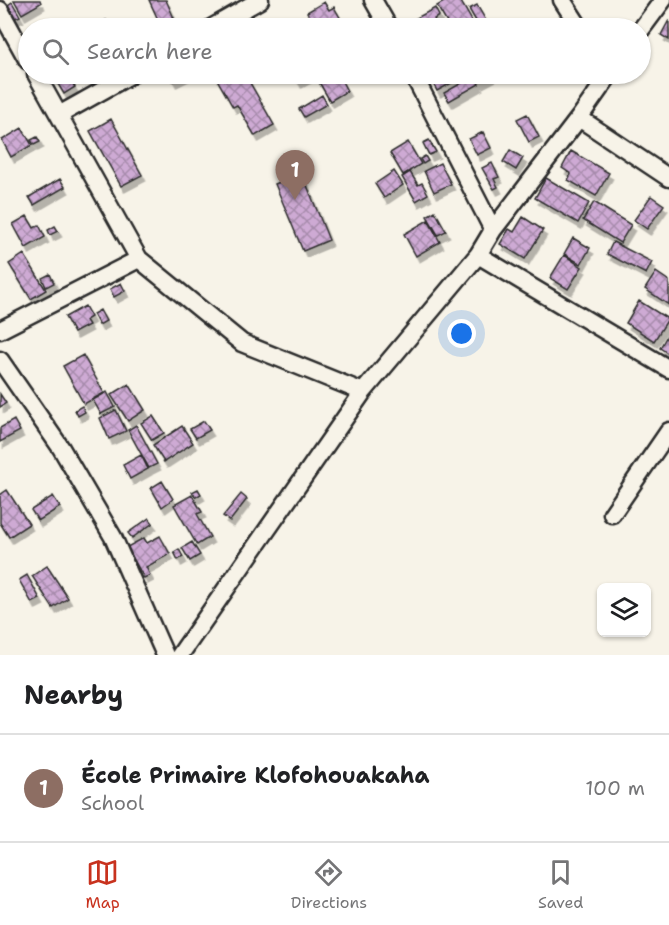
<!DOCTYPE html>
<meta charset="utf-8">
<style>
body{margin:0;font-family:"Shantell Sans",sans-serif;background:#f6f6f6;color:#202124}
.controls{position:absolute;right:18px;bottom:18px;display:grid;overflow:hidden;border-radius:9px;box-shadow:0 2px 4px #0004}
.controls button{width:54px;height:54px;display:grid;place-items:center;padding:0;border:0;border-bottom:2px solid #e0e0e0;background:#fff;color:#202124;font:30px sans-serif}
.you{position:absolute;left:462px;top:334px;width:21px;height:21px;margin:-15px;border:4px solid #fff;border-radius:50%;background:#1a73e8;box-shadow:0 0 0 9px #1a73e833}
.badge{display:grid;place-items:center;width:39px;height:39px;border-radius:50%;background:#c8321e;color:#fff;font-size:20px;font-weight:700}
.pin{position:absolute;translate:-50% -50px;filter:drop-shadow(0 2px 3px #0008)}
.pin::after{content:'';position:absolute;top:32px;width:21px;height:18px;background:inherit;clip-path:polygon(0 0,100% 0,50% 100%)}
.list{margin:0;padding:0;list-style:none}
h2{display:flex;justify-content:space-between;align-items:center;height:78px;margin:0;padding:0 24px;font-size:26px}
h2 small{font-size:20px;font-weight:400;color:#757577}
.list li{display:grid;grid-template-columns:39px 1fr auto;gap:18px;align-items:center;box-sizing:border-box;height:108px;padding:0 24px;border-top:2px solid #e0e0e0}
.list b{display:block;font-size:22px;white-space:nowrap}
.list p{margin:0;font-size:20px;white-space:nowrap;color:#757577}
.list em{font-size:20px;font-style:normal;color:#757577}
.icon{flex:none;width:33px;height:33px;fill:none;stroke:currentColor;stroke-width:2;stroke-linecap:round;stroke-linejoin:round}
.map{position:relative;flex:none;width:669px;height:655px;overflow:hidden}
.search{position:absolute;background:#fff;box-shadow:0 2px 4px #0004;left:18px;right:18px;top:18px;height:66px;display:flex;align-items:center;gap:15px;box-sizing:border-box;padding:0 21px;border-radius:33px;color:#757577;font-size:22px}
.sheet{height:186px;background:#fff}
nav{display:flex;justify-content:space-around;align-items:center;box-sizing:border-box;height:84px;border-top:2px solid #e0e0e0;background:#fff;font-size:16px;color:#757577}
nav a{display:grid;justify-items:center;gap:3px}
nav .on{color:#c8321e}
.map>svg:first-child{display:block}
.building{fill:url(#building-cross-hatch);stroke:#2b2b2b;stroke-width:1.5;filter:url(#shadow)}
.lines{fill:none;stroke-linecap:round;stroke-linejoin:round}
.minor-casing{stroke:#2b2b2b;stroke-width:21}
.minor{stroke:#f7f3e8;stroke-width:16}
</style>
<div class="map">
<svg width="669" height="655" viewBox="0 0 669 655">
<defs>
<pattern id="building-cross-hatch" width="8" height="8" patternUnits="userSpaceOnUse" patternTransform="scale(1.5)"><rect width="8" height="8" fill="#ceaad4"/><path d="M0 0l8 8M0 8l8-8" fill="none" stroke="#a78bac"/></pattern>
<filter id="shadow"><feDropShadow dx="3.5" dy="6" stdDeviation="0" flood-color="#0004"/></filter>
</defs>
<rect width="100%" height="100%" fill="#f7f3e8"/>
<filter id="ink" filterUnits="userSpaceOnUse"><feTurbulence type="fractalNoise" baseFrequency=".0167" numOctaves="2"/><feDisplacementMap in="SourceGraphic" scale="12" xChannelSelector="R" yChannelSelector="G"/><feConvolveMatrix kernelMatrix="1 2 1 2 8 2 1 2 1" color-interpolation-filters="sRGB"/></filter>
<g filter="url(#ink)">
<path class="building" d="M14 0H40L41 3 22 14Z
M149 0H166L174 18 160 24Z
M447 0H460L476 28H450L437 6Z
M12 2 20 16 15 18 8 5Z
M324 2 329 10 334 7 343 23 333 28H316L307 12Z
M477 5 489 26 486 28H480L469 9Z
M435 8 439 16 434 19 436 23 427 28H404L402 26Z
M264 17 274 27 273 28H264L258 22Z
M106 20 111 28H92Z
M308 20 313 28H294Z
M669 20V40L661 35Z
M52 74H79L70 80 75 87 64 94Z
M169 74H187L173 81Z
M214 74H245L274 125 255 136 237 105 233 107Z
M293 74H313L298 82Z
M322 74H338L347 91 330 101 316 77Z
M428 74H462L464 76 437 91Z
M474 74H494L479 82Z
M474 76 479 84 449 101 444 93Z
M322 95 327 104 304 117 299 109Z
M527 114 539 137 529 142 517 119Z
M111 119 142 175 121 186 90 131Z
M22 128 32 145 11 157 2 140Z
M483 132 491 148 477 155 469 139Z
M37 137 40 142 34 145 31 140Z
M429 140 436 152 429 155 423 143Z
M408 142 421 164 403 175 390 153Z
M510 150 523 158 516 170 503 162Z
M571 151 609 173 596 196 568 180 571 174 562 168Z
M425 156 428 161 423 164 420 159Z
M440 163 451 184 434 192 424 171Z
M492 163 499 177 494 179 498 187 494 189 482 168Z
M394 171 403 185 384 198 375 184Z
M410 172 418 185 422 183 428 194 416 201 402 177Z
M302 173 329 240 303 251 275 184Z
M546 178 589 203 578 223 535 198Z
M60 179 65 187 34 205 29 197Z
M651 196 664 205 647 229 634 220Z
M594 202 631 225 620 243 583 220Z
M435 211 446 231 438 235 427 216Z
M27 216 34 228 39 225 45 237 26 248 13 224Z
M523 217 543 230 525 259 500 244 509 229 514 232Z
M428 220 440 242 416 256 404 234Z
M55 226 58 231 50 235 48 230Z
M573 238 590 248 581 264 564 254Z
M613 242 652 262 646 274 607 254Z
M24 254 46 290 31 299 9 264Z
M564 255 582 267 568 289 550 278Z
M656 272 669 281V305L645 289Z
M50 274 54 283 46 287 42 278Z
M121 283 125 291 114 297 110 289Z
M639 301 668 319 654 341 626 323Z
M85 306 91 317 86 320 89 325 74 333 65 317Z
M100 310 106 321 99 325 93 314Z
M669 332V354L660 348Z
M83 355 104 393 84 404 63 366Z
M129 384 145 410 128 421 111 395Z
M107 392 115 407 101 414 93 400Z
M0 394 6 403 0 407Z
M82 406 85 412 78 416 75 410Z
M116 410 126 431 109 439 100 418Z
M153 416 164 433 152 440 141 423Z
M14 420 20 431 0 442V428Z
M204 421 210 430 196 438 190 429Z
M136 425 157 464 149 468 128 430Z
M182 426 193 443 164 462 153 445Z
M141 455 148 469 130 479 123 465Z
M162 481 173 499 162 507 151 488Z
M198 489 201 494 196 497 192 492Z
M7 490 29 524 9 537 0 523V495Z
M241 494 247 499 230 521 223 516Z
M192 495 202 512 197 514 210 537 197 545 174 505Z
M53 496 60 507 38 521 31 510Z
M149 518 153 523 132 538 128 533Z
M160 536 170 554 146 567 150 575 144 578 127 547 144 538 147 543Z
M192 542 200 555 190 561 182 548Z
M179 549 183 557 178 560 174 552Z
M47 566 68 598 53 608 32 576Z
M27 575 40 599 32 603 19 580Z"/>
<g class="lines">
<defs>
<path id="minor" d="M373 0 389 28
M562 0 580 28
M0 10 28 61
M211 28 260 0
M640 31 663 0
M36 74 139 259 242 343 363 392
M413 74 493 230
M59 115 132 74
M579 118 669 178
M478 255 669 369
M0 330 139 259
M0 360 61 448 113 537 165 655
M612 514 669 431
M180 655 363 392 478 255 493 230 579 118 610 74"/>
</defs>
<use href="#minor" class="minor-casing"/>
<use href="#minor" class="minor"/>
</g>
</g>
</svg>
<div class="controls">
<button><svg class="icon" aria-label="layers" viewBox="0 0 24 24"><path d="M12 4l9 5-9 5-9-5zM3 14l9 5 9-5"/></svg></button>
</div>
<div class="you"></div>
<div class="pin badge" style="left:295px;top:200px;background:#8d6e63">1</div>
<div class="search"><svg class="icon" aria-label="search" viewBox="0 0 24 24"><circle cx="10" cy="10" r="6"/><path d="M15 15l6 6"/></svg>Search here</div>
</div>
<section class="sheet">
<h2>Nearby<small></small></h2>
<ul class="list">
<li><span class="badge" style="background:#8d6e63">1</span><div><b>École Primaire Klofohouakaha</b><p>School</p></div><em>100 m</em></li>
</ul>
</section>
<nav>
<a class="on"><svg class="icon" aria-label="map" viewBox="0 0 24 24"><path d="M3 6l6-2 6 2 6-2v14l-6 2-6-2-6 2zM9 4v14M15 6v14"/></svg>Map</a>
<a><svg class="icon" aria-label="directions" viewBox="0 0 24 24"><path d="M12 3l9 9-9 9-9-9zM9 14v-3h6M13 9l2 2-2 2"/></svg>Directions</a>
<a><svg class="icon" aria-label="saved" viewBox="0 0 24 24"><path d="M7 4h10v16l-5-4-5 4z"/></svg>Saved</a>
</nav>
